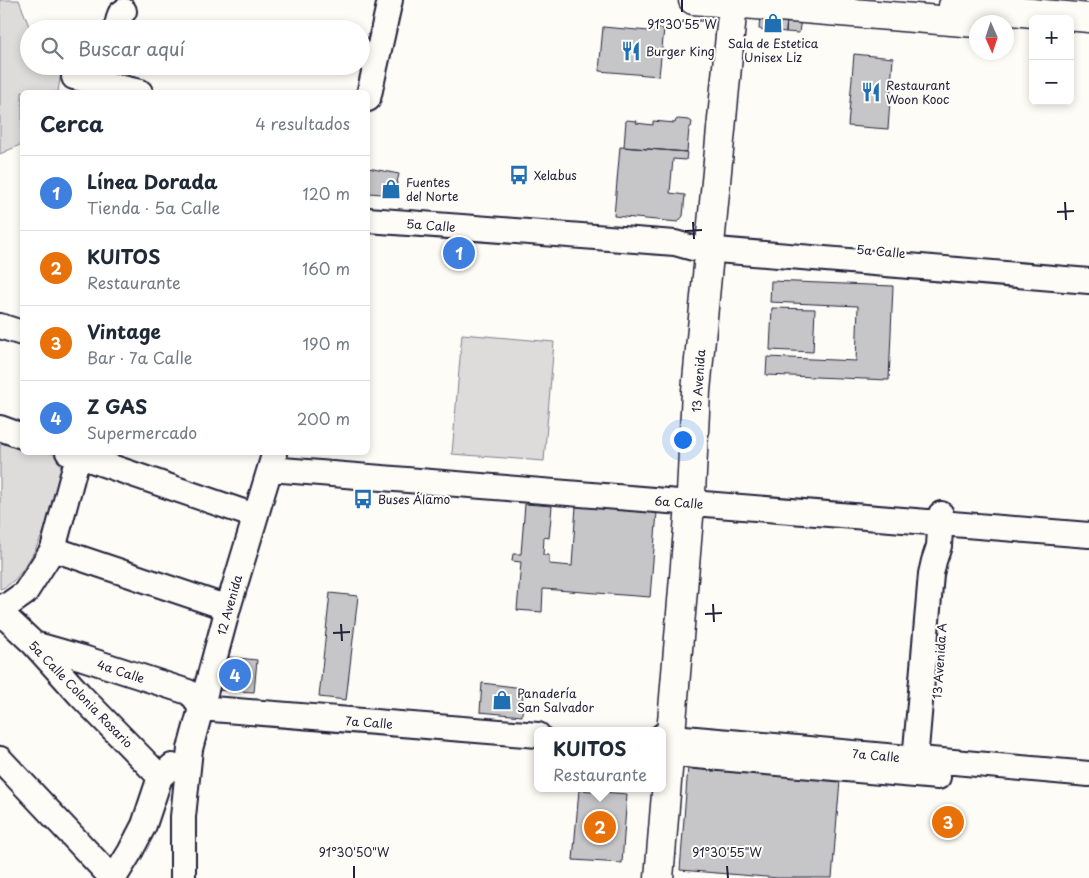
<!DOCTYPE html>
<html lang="es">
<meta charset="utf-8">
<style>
body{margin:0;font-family:"Playpen Sans",sans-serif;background:#f2f2f3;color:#1f2937}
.controls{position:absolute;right:15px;top:15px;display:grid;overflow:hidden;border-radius:8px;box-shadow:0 2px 8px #0003}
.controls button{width:45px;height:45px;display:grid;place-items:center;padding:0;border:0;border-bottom:1px solid #e0e1e3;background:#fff;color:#1f2937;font:25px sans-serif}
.compass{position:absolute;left:969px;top:15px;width:45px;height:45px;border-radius:50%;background:#fff;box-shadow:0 2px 8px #0003;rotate:177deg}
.you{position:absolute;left:682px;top:439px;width:18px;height:18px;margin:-12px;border:4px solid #fff;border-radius:50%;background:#1a73e8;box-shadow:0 0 0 8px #1a73e833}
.badge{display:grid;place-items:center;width:32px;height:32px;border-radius:50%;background:#0b8043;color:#fff;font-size:16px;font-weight:700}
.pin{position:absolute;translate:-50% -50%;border:2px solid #fff;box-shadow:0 1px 5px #0006}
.popup{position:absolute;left:534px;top:727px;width:132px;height:65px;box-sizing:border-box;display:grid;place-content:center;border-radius:8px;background:#fff;filter:drop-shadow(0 1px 4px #0005);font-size:16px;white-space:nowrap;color:#747a83}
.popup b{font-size:19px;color:#1f2937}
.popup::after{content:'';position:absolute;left:50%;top:100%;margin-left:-10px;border:10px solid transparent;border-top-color:#fff}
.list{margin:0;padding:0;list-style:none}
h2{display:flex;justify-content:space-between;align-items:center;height:65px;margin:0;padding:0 20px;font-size:21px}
h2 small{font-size:16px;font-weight:400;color:#747a83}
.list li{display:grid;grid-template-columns:32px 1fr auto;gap:15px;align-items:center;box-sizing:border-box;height:75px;padding:0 20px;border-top:1px solid #e0e1e3}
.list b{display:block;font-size:19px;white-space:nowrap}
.list p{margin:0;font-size:16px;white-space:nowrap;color:#747a83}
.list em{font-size:16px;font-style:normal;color:#747a83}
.icon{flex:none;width:28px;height:28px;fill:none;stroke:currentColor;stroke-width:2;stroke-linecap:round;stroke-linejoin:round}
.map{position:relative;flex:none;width:1089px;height:878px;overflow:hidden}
.search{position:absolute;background:#fff;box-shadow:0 2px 8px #0003;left:20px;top:20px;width:350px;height:55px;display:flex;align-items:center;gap:12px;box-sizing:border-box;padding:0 18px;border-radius:28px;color:#747a83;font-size:19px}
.panel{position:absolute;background:#fff;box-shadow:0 2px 8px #0003;left:20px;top:90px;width:350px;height:365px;border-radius:8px}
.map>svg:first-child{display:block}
.green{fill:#dddcdb;stroke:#807f8b}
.building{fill:#c6c6c8;stroke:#22223b}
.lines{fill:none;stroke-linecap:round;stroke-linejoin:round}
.minor-casing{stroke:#22223b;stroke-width:28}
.major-casing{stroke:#22223b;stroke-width:31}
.minor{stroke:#fdfcf7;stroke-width:24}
.major{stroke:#fdfcf7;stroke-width:28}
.ticks{fill:none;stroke:#22223b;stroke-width:2}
.labels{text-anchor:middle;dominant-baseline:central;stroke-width:4;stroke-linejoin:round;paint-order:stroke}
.poi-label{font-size:12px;fill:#22223b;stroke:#fdfcf7;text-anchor:start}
.street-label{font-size:12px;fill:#22223b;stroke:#fdfcf7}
.ticks-label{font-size:12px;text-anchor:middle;fill:#22223b;stroke:#fdfcf7;stroke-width:4;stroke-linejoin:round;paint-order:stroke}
</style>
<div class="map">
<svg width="1089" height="878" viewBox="0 0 1089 878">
<rect width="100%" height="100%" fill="#fdfcf7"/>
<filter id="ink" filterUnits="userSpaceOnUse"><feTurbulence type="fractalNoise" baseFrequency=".02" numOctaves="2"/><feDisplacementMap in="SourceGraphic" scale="10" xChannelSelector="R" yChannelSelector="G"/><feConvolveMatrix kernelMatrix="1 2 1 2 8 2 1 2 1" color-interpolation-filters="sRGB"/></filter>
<g filter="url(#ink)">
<path class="green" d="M0 0H19L30 29H29V66H62L58 92H22V144L0 154Z
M462 334 554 342 544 461 452 454Z
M0 434 22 442V452C31 453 46 450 53 454 58 459 63 468 62 474 60 500 27 583 0 589Z"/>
<path class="building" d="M760 15 787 17 786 32 759 29Z
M787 17 801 18 799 33 786 32Z
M603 27 649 31 650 28 664 29 659 76 599 71Z
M854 54 893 58 888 129 848 126Z
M678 119 689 120 692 122 691 127 689 128 687 152 624 147 626 120 637 121 636 123 653 125V121L675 123 676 120Z
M620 147 687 152 686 160 673 159 670 193 685 195 683 216 678 222 614 216Z
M368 168 399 174 394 195 369 193 368 191Z
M771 281 893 286 889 380 766 375 767 357 856 361 858 306 770 302Z
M772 308 815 309 813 352 770 350Z
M525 504 552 506 549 538 544 537 543 555H549V564L572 566 576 506 657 512 650 597 543 589 542 612 517 610 521 562 512 561 513 554H521Z
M330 593 358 596 346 700 319 697Z
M219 656 257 660 254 692 212 690Z
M482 683 523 688 522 716 480 712Z
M688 767 840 780 832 878H778L680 870Z
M579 790 627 794 622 863 573 860Z"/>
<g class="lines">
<defs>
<path id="minor" d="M116 29 120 14 124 11
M74 77 140 92
M368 99 390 0
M368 220 675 243 693 248 1089 281
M0 326 22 333
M0 428 22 436
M68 452 255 516
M270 469 1089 535
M53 549 228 608
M0 606 8 605 25 593 53 549 78 456
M0 612 34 644 80 695 160 777
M34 644 83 658 188 692 195 698 200 708
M200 708 538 735
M662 736 1089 774
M662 753 938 777
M0 759 112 878
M914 773 931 574 934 561 939 546 941 514
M114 878 130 852 144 825 160 777 172 766
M183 878V817L190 749 228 608 274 455"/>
<path id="major" d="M693 0 976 23
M953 6 1089 18
M659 878 691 493 696 391 733 4"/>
</defs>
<use href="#minor" class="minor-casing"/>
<use href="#major" class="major-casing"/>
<use href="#minor" class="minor"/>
<use href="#major" class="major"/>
</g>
</g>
<path class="ticks" d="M682 0V12M1065 202 1066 220M1057 212 1074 211M693 222 694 239M685 231 702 230M713 604 714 622M705 614 722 613M341 624 342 641M333 633 350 632M354 866V878M727 866 728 878"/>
<defs>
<symbol id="shop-bare" viewBox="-9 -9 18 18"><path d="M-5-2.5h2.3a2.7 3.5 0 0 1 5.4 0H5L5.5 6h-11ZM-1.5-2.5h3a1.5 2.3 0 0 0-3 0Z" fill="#1f6fb2" stroke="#fdfcf7" stroke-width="2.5" paint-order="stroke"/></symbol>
<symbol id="restaurant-bare" viewBox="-9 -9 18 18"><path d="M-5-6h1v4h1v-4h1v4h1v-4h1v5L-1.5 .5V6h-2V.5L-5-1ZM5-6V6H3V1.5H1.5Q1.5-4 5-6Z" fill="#1f6fb2" stroke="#fdfcf7" stroke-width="2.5" paint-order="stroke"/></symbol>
<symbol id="bus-bare" viewBox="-9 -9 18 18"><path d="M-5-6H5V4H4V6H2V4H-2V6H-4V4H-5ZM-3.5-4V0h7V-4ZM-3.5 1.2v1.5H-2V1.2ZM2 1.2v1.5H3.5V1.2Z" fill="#1f6fb2" stroke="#fdfcf7" stroke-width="2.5" paint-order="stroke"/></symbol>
</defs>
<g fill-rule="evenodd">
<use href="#shop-bare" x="759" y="9" width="28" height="28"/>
<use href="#restaurant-bare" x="617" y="37" width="28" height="28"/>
<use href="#restaurant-bare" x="857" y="78" width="28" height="28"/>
<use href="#bus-bare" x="505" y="161" width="28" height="28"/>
<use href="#shop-bare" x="377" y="175" width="28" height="28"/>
<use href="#bus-bare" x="349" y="485" width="28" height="28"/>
<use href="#shop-bare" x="488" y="686" width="28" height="28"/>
</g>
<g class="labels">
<g class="poi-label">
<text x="773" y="43" text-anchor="middle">Sala de Estetica<tspan x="773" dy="14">Unisex Liz</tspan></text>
<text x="646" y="51">Burger King</text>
<text x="886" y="85">Restaurant<tspan x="886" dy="14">Woon Kooc</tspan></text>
<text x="534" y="175">Xelabus</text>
<text x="406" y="182">Fuentes<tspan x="406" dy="14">del Norte</tspan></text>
<text x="378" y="499">Buses Álamo</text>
<text x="517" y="693">Panadería<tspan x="517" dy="14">San Salvador</tspan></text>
</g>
<g class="street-label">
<text transform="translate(431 225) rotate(4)">5a Calle</text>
<text transform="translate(881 251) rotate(5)">5a Calle</text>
<text transform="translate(698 381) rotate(-86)">13 Avenida</text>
<text transform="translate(679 502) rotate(4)">6a Calle</text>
<text transform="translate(229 605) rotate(-74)">12 Avenida</text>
<text transform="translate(939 661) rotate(-86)">13 Avenida A</text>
<text transform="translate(121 671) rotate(18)">4a Calle</text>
<text transform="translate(81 694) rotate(46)">5a Calle Colonia Rosario</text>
<text transform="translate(369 722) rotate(4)">7a Calle</text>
<text transform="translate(876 755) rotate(5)">7a Calle</text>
</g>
</g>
<g class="ticks-label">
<text x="682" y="29">91°30'55"W</text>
<text x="354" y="857">91°30'50"W</text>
<text x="727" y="857">91°30'55"W</text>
</g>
</svg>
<div class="controls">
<button>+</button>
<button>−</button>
</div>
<svg class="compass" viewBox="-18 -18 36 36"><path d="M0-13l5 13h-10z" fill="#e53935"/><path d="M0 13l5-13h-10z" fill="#747a83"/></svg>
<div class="you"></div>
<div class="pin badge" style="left:459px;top:253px;background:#3f7fe0">1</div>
<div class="pin badge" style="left:600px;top:827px;background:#e8710a">2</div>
<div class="popup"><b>KUITOS</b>Restaurante</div>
<div class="pin badge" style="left:948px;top:822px;background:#e8710a">3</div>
<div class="pin badge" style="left:235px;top:675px;background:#3f7fe0">4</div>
<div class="search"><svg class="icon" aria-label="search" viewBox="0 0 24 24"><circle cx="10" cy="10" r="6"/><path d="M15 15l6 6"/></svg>Buscar aquí</div>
<section class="panel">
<h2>Cerca<small>4 resultados</small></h2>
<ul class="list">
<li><span class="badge" style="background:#3f7fe0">1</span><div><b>Línea Dorada</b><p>Tienda · 5a Calle</p></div><em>120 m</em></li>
<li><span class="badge" style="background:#e8710a">2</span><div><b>KUITOS</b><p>Restaurante</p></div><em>160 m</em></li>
<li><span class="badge" style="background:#e8710a">3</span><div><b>Vintage</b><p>Bar · 7a Calle</p></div><em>190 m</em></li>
<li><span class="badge" style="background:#3f7fe0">4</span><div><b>Z GAS</b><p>Supermercado</p></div><em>200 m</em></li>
</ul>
</section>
</div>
